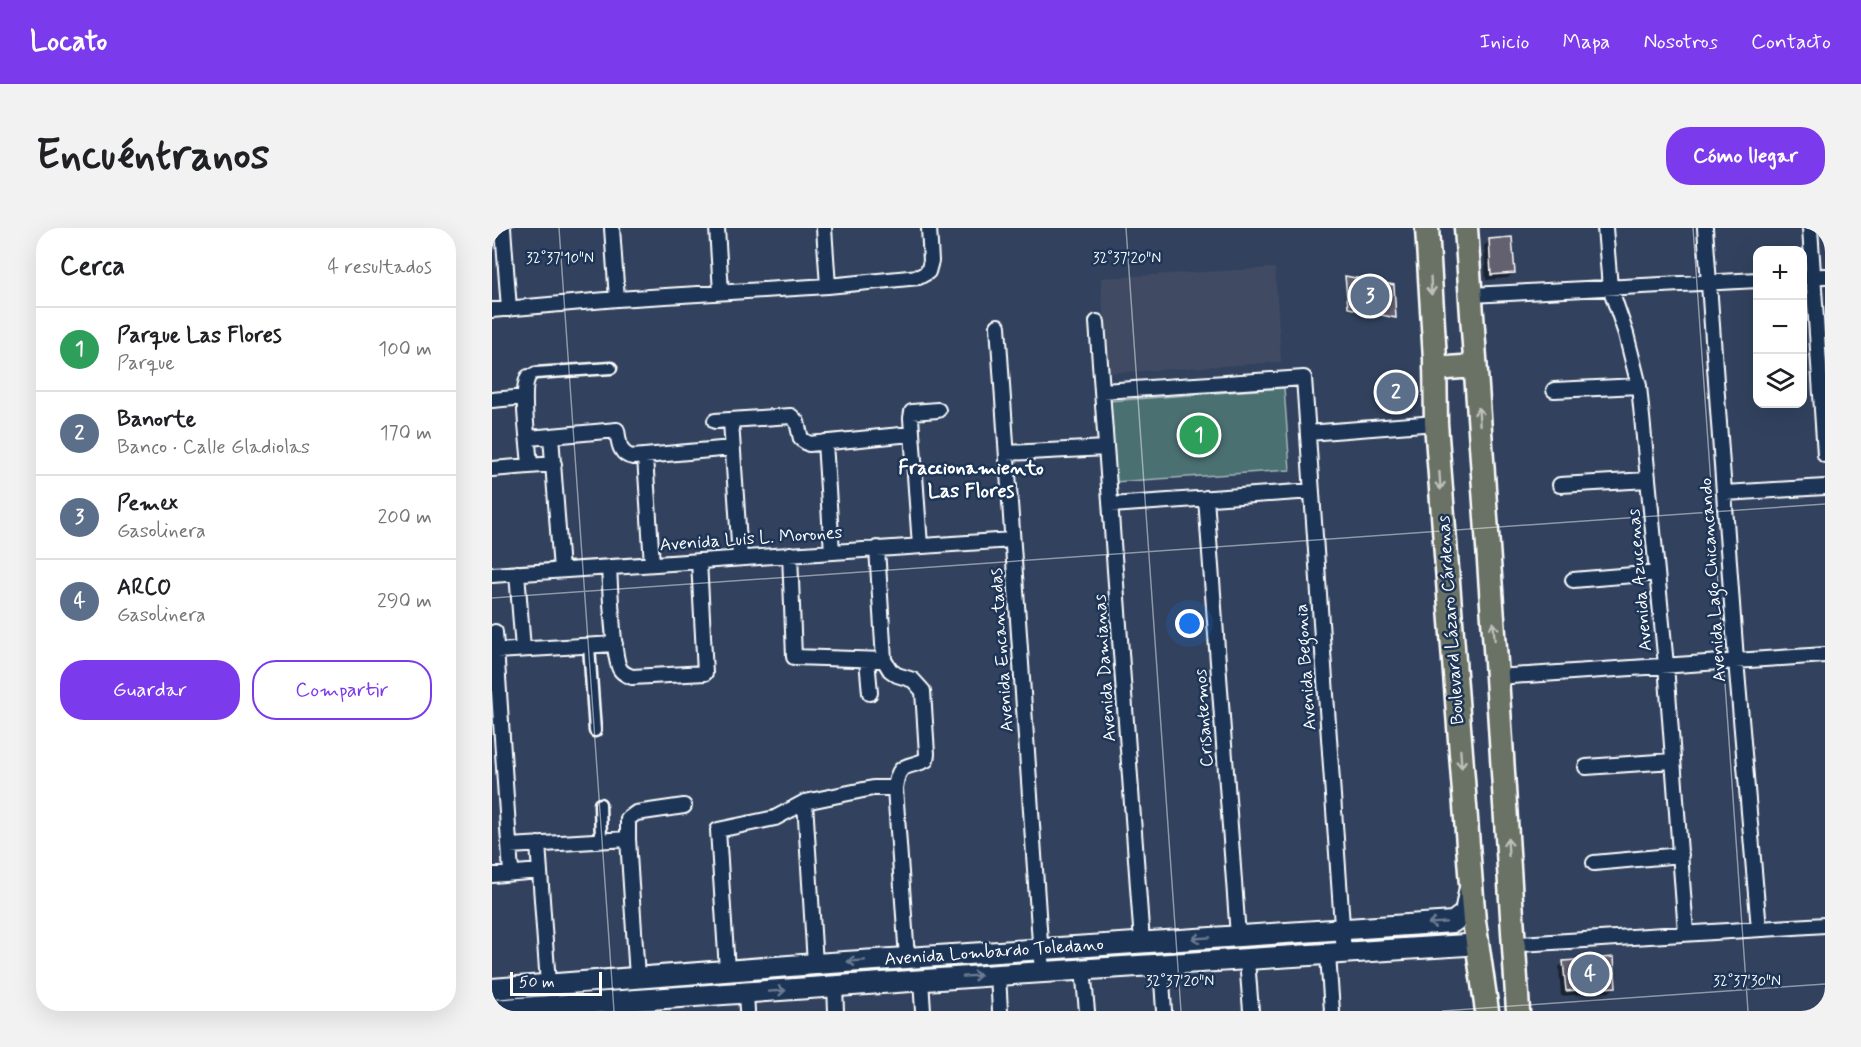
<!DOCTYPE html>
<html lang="es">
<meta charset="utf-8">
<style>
body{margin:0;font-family:Mynerve,sans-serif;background:#f2f2f2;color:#202124}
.controls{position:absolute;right:18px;top:18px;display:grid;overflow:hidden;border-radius:12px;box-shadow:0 6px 24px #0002}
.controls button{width:54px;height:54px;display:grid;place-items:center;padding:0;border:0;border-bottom:2px solid #e0e0e0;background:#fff;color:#202124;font:30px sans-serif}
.scale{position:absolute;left:18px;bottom:15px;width:92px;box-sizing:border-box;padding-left:6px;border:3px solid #fff;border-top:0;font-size:16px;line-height:21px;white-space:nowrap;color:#fff;-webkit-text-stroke:4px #1d3557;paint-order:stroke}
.you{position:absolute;left:698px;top:396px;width:21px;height:21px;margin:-15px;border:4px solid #fff;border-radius:50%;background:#1a73e8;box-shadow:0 0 0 9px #1a73e833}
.badge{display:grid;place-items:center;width:39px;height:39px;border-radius:50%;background:#7c3aed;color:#fff;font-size:20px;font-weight:700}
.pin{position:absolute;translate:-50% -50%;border:3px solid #fff;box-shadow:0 2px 6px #0006}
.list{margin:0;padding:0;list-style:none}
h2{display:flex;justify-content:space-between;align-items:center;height:78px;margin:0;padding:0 24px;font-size:26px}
h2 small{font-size:20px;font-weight:400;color:#757577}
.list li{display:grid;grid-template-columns:39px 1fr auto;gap:18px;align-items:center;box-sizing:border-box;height:84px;padding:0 24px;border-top:2px solid #e0e0e0}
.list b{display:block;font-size:22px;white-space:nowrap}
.list p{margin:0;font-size:20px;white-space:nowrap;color:#757577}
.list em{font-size:20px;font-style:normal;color:#757577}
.actions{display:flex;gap:12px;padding:18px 24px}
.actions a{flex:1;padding:14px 0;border:2px solid #7c3aed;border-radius:24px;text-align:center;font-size:21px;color:#7c3aed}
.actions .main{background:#7c3aed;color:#fff}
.icon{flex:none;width:33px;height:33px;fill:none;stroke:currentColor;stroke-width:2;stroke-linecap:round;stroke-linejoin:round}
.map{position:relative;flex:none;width:1333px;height:783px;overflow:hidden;border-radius:24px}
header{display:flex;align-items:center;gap:36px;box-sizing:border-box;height:84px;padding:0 30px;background:#7c3aed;color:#fff}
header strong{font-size:28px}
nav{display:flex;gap:33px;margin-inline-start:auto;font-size:21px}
.intro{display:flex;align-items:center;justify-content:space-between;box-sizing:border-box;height:144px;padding:0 36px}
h1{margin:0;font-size:42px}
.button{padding:15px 27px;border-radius:24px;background:#7c3aed;color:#fff;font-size:21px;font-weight:700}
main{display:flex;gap:36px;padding:0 36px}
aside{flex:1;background:#fff;border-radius:24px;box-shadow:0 6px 24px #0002}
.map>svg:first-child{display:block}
.built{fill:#414b63}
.green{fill:#4b6f72;stroke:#a5b7b8;stroke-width:1.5}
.shadow{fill:#0007}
.building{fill:#646170;stroke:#fff;stroke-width:1.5}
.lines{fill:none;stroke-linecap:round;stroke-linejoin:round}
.pedestrian-casing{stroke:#fff;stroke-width:15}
.minor-casing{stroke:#fff;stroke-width:18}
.secondary-casing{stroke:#fff;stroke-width:24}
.trunk-casing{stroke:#fff;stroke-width:27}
.pedestrian{stroke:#1d3557;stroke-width:10}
.minor{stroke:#1d3557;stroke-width:14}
.secondary{stroke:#1d3557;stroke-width:20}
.trunk{stroke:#6a7165;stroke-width:22}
.oneway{stroke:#bcbfba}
.oneway2{stroke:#6c7c92}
.ticks{fill:none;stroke:#fff;stroke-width:1.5;stroke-opacity:0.45}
.labels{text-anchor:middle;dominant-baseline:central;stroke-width:5;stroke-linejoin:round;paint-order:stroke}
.street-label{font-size:18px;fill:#fff;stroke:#1d3557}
.neighbourhood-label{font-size:20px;font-weight:bold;fill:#fff;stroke:#1d3557}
.ticks-label{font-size:15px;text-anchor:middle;fill:#fff;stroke:#1d3557;stroke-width:5;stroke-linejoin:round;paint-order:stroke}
</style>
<header>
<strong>Locato</strong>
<nav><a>Inicio</a><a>Mapa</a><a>Nosotros</a><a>Contacto</a></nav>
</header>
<div class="intro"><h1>Encuéntranos</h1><a class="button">Cómo llegar</a></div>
<main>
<aside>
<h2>Cerca<small>4 resultados</small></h2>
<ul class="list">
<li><span class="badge" style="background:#2e9e5b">1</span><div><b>Parque Las Flores</b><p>Parque</p></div><em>100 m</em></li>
<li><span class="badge" style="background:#5c6f8a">2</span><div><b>Banorte</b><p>Banco · Calle Gladiolas</p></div><em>170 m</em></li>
<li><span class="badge" style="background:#5c6f8a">3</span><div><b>Pemex</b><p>Gasolinera</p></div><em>200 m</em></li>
<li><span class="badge" style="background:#5c6f8a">4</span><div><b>ARCO</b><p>Gasolinera</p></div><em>290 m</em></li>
</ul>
<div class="actions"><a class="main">Guardar</a><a>Compartir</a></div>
</aside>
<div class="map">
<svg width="1333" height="783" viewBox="0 0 1333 783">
<rect width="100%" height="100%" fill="#32425e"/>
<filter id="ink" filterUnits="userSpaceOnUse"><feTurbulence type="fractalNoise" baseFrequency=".0167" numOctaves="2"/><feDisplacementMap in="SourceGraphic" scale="12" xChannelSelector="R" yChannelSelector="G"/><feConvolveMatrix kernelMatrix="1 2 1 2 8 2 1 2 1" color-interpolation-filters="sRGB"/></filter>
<g filter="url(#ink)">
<path class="built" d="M783 40 789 134 615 145 609 50Z"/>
<path class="green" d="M792 160 798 242 622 254 616 173Z"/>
<path class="shadow" d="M997 13 1021 45 1016 50 994 52 992 18Z
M853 50 902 89 855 81Z
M1072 734 1123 759 1117 764 1069 768 1067 739Z"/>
<path class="building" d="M1020 9 1023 45 999 47 997 11Z
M853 48 902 57 904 90 856 80Z
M1122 729 1124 759 1074 763 1071 733Z"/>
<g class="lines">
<defs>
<path id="pedestrian" d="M36 149 43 145 119 140
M97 418 103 503
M108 576 109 612"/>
<path id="minor" d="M11 0 17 81
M120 0 125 71
M225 0 229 64
M332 0 336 58
M1113 0 1118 59 1134 106 1147 158 1174 437 1194 705
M1213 0 1244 432 1267 701
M1318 0 1333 227
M1310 49 1333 48
M979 67 1266 52
M0 82 125 71 336 58 427 49 436 44 439 33 437 0
M605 94 650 714
M506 98 550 744
M36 149C28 164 37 218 38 238
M1062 162 1147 158
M611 163 812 150 852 726
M0 172 33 169
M223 193 299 188 305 194 309 211 317 216 419 206
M239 193 248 330
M816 205 944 195
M59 208 69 342
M37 210 125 202C127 214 127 227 141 229L240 220
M333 214 340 324
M515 225 614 220
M153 229 160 336
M0 241 62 236
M1068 257 1156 252
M1233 265 1333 259
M714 270 746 708
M619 277 820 263
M428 318 419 190 420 184 446 182
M385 320 392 432 398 442 405 447 421 452 431 463 435 526 434 532C414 541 407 533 403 560L415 730
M298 326 302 429 392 432
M117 339C118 357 121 430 128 441 131 446 135 447 140 449L213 445 207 333
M25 345 31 421
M0 347 520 312
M1081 352 1165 345
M3 404 19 645
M5 423 123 416
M375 432 378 465
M1005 449 1333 427
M1094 539 1180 533
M313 574 323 736
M46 616 56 756
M18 618 136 611
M1102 635 1189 627
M0 647 48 643
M1028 716 1333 697
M836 727 840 783
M755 732 759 783
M669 737 672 783
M591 741 595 783
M235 742 226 602 283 590 313 574 381 560H403
M506 747 508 783
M145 749 136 611V591L144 585 192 578
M429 752 431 783
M343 759 344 783
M254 765 255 783"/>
<path id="secondary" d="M0 761 323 736 961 694 973 685 977 664
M0 782 506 747 974 717"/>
<path id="trunk" d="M935 0 943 131 944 195 979 657 982 693 995 783
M974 0 1005 449 1026 783
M943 141 983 138"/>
</defs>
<use href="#pedestrian" class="pedestrian-casing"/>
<use href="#minor" class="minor-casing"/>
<use href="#secondary" class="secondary-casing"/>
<use href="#trunk" class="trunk-casing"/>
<use href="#pedestrian" class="pedestrian"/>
<use href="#minor" class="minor"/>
<use href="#secondary" class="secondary"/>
<use href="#trunk" class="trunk"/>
</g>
<defs><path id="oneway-shaft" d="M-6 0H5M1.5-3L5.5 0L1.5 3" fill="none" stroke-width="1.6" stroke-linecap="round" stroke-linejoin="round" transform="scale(1.5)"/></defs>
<g class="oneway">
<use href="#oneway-shaft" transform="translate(939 58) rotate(87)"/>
<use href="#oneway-shaft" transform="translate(987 188) rotate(-94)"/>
<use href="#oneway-shaft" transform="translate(948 253) rotate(86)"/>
<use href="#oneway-shaft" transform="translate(1002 403) rotate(-94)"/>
<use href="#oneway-shaft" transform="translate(969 531) rotate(86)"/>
<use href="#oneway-shaft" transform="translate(1016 619) rotate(-94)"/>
</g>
<g class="oneway2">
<use href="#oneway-shaft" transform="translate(945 695) rotate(176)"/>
<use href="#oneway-shaft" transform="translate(709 710) rotate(176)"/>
<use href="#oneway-shaft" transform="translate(364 733) rotate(176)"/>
<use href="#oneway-shaft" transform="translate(480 748) rotate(-4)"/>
<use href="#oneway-shaft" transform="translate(285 763) rotate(-4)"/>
</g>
</g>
<path class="ticks" d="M67 0 122 783M634 0 689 783M1201 0 1256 783M0 370 1333 276M950 783 1333 756"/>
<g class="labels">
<g class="street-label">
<text transform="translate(259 311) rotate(-4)">Avenida Luis L. Morones</text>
<text transform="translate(1148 352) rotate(-95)">Avenida Azucenas</text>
<text transform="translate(1221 352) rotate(-94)">Avenida Lago Chicancando</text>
<text transform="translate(959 392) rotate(-94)">Boulevard Lázaro Cárdenas</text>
<text transform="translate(510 422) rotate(-94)">Avenida Encantadas</text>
<text transform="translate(814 439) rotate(-94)">Avenida Begonia</text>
<text transform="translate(613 440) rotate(-94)">Avenida Damianas</text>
<text transform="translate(712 490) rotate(-94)">Crisantemos</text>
<text transform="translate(502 724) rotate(-4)">Avenida Lombardo Toledano</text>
</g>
<g class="neighbourhood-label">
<text x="479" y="240">Fraccionamiento<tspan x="479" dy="23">Las Flores</tspan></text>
</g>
</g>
<g class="ticks-label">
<text x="68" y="35">32°37'10"N</text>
<text x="635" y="35">32°37'20"N</text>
<text x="688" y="758">32°37'20"N</text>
<text x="1255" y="758">32°37'30"N</text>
</g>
</svg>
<div class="controls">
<button>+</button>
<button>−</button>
<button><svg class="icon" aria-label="layers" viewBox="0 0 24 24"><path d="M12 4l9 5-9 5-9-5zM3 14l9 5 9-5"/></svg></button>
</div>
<div class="scale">50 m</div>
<div class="you"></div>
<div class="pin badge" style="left:707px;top:207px;background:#2e9e5b">1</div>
<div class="pin badge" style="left:904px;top:164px;background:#5c6f8a">2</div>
<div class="pin badge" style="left:878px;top:68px;background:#5c6f8a">3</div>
<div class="pin badge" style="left:1098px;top:746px;background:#5c6f8a">4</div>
</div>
</main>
